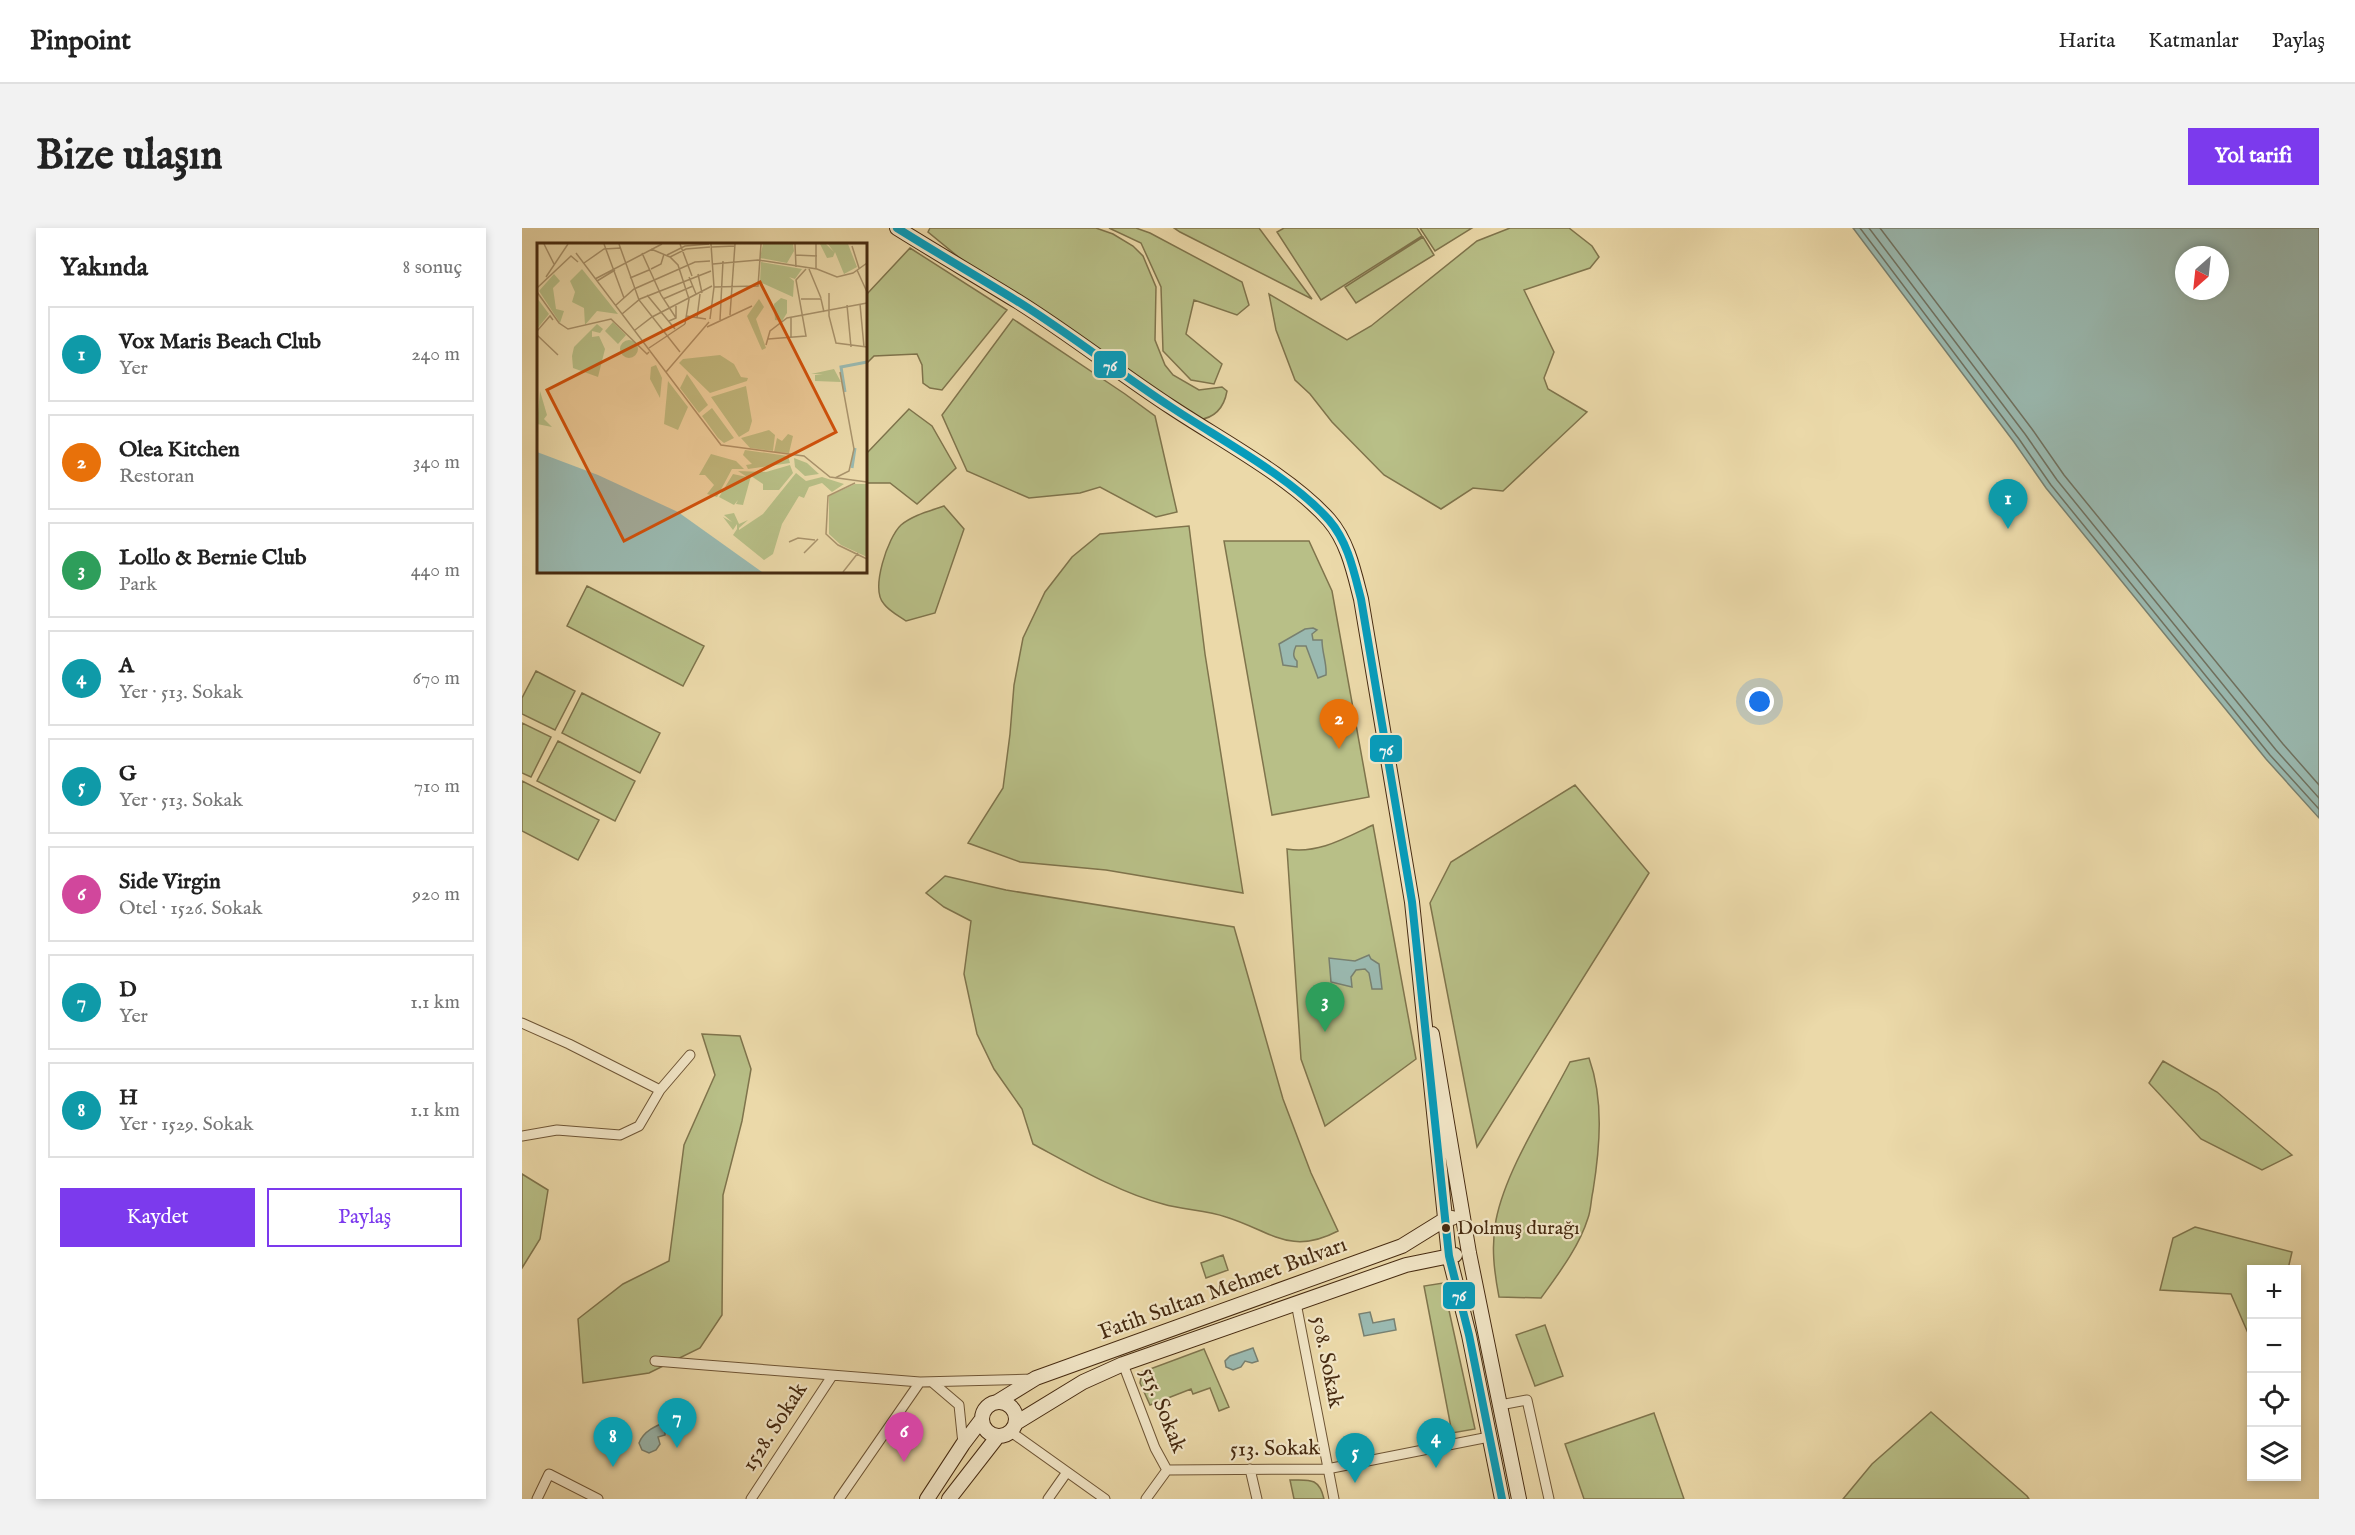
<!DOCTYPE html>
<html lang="tr">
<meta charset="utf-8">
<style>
body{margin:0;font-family:"IM FELL English",serif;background:#f2f2f2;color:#222}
.controls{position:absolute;right:18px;bottom:18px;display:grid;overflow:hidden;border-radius:0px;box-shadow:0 3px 9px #0003}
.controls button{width:54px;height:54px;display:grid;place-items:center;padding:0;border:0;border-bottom:2px solid #e0e0e0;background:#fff;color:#222;font:30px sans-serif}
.compass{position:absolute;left:1653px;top:18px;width:54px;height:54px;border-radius:50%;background:#fff;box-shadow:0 3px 9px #0003;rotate:207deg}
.you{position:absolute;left:1238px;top:474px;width:21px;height:21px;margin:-15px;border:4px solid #fff;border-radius:50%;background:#1a73e8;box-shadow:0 0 0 9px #1a73e833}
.badge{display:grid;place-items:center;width:39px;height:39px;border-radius:50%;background:#7c3aed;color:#fff;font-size:20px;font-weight:700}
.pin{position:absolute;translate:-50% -50px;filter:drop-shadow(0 2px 3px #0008)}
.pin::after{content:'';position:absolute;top:32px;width:21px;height:18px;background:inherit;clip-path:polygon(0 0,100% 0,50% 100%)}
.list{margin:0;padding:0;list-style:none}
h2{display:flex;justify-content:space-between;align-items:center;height:78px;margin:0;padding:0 24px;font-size:26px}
h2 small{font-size:20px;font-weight:400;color:#767676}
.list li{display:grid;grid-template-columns:39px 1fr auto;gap:18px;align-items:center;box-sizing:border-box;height:96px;margin:0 12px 12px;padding:0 12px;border:2px solid #e0e0e0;border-radius:0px}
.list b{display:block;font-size:22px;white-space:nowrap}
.list p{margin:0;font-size:20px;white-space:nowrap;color:#767676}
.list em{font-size:20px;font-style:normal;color:#767676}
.actions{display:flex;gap:12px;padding:18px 24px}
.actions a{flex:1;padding:14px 0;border:2px solid #7c3aed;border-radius:0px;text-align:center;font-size:21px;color:#7c3aed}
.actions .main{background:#7c3aed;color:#fff}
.icon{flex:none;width:33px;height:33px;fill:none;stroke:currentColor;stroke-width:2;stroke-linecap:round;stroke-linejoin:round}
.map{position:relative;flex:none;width:1797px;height:1271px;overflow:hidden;border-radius:0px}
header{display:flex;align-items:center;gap:36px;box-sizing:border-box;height:84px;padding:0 30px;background:#fff;border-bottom:2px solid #e0e0e0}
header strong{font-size:28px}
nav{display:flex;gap:33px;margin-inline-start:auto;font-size:21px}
.intro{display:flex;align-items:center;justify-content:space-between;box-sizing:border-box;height:144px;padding:0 36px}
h1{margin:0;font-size:42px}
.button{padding:15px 27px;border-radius:0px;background:#7c3aed;color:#fff;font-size:21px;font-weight:700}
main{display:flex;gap:36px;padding:0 36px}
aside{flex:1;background:#fff;border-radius:0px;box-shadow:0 3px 9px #0003}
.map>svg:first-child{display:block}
.green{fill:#b8bf87;stroke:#7f744c;stroke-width:1.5}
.water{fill:#9ab9b0;stroke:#788070;stroke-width:1.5;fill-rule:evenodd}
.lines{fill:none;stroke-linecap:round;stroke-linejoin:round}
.shore{stroke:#707260;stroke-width:1.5}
.minor-casing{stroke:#6f5636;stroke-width:11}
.secondary-casing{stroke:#462a10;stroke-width:16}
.minor{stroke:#f2e6c7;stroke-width:9}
.secondary{stroke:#f2e6c7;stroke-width:14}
.bus-1-casing{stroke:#f2e6c7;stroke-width:12}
.bus-1{stroke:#079cbb;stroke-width:8}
.bus-dot{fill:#462a10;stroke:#f2e6c7;stroke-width:2}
.labels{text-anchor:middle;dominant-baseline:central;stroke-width:4.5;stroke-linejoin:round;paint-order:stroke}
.bus-label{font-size:20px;fill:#462a10;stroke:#f2e6c7;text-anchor:start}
.street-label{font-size:22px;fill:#462a10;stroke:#f2e6c7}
.inset-river{fill:none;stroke:#9ab9b0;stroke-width:3}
.inset-road{fill:none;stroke:#a9936c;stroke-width:1.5}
.view{fill:#d0520d;fill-opacity:0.15;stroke:#d0520d;stroke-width:3}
.inset-edge{fill:none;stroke:#462a10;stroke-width:3}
.line-badge{stroke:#f2e6c7;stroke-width:2}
.badge-label{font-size:16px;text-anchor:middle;font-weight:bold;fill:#fff}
</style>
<header>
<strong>Pinpoint</strong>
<nav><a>Harita</a><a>Katmanlar</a><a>Paylaş</a></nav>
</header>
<div class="intro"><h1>Bize ulaşın</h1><a class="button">Yol tarifi</a></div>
<main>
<aside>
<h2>Yakında<small>8 sonuç</small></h2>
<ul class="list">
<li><span class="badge" style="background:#0f9aa8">1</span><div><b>Vox Maris Beach Club</b><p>Yer</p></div><em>240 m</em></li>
<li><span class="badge" style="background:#e8710a">2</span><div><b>Olea Kitchen</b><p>Restoran</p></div><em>340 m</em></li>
<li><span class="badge" style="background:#2e9e5b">3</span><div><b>Lollo &amp; Bernie Club</b><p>Park</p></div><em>440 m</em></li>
<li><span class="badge" style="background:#0f9aa8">4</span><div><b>A</b><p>Yer · 513. Sokak</p></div><em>670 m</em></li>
<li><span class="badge" style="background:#0f9aa8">5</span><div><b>G</b><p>Yer · 513. Sokak</p></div><em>710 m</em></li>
<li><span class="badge" style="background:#d1479c">6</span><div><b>Side Virgin</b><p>Otel · 1526. Sokak</p></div><em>920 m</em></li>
<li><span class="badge" style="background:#0f9aa8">7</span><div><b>D</b><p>Yer</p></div><em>1.1 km</em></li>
<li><span class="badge" style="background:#0f9aa8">8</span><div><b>H</b><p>Yer · 1529. Sokak</p></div><em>1.1 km</em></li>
</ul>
<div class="actions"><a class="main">Kaydet</a><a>Paylaş</a></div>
</aside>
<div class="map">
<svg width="1797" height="1271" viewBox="0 0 1797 1271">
<rect width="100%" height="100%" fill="#ebd9a9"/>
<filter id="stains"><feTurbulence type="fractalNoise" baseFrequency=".00333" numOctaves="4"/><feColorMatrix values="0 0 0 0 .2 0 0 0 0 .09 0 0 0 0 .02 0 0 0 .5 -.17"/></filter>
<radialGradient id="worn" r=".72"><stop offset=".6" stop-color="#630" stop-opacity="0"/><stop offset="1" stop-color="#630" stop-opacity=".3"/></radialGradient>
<path class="green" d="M408 0H574L591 6 611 18 621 28 634 59 633 112 643 137 651 147 677 162 700 159 705 163C702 180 693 190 676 192L445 36 406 4Z
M587 0H614L628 5 720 54 727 77 715 87 672 72 664 106 700 136 692 156 669 152 641 123 639 59 619 15Z
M652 0H737L790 71 658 4Z
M762 0H895L900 8 799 72 755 4Z
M898 0H950L913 23Z
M988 0H1047L1070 18 1077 29 1068 40 1002 62 1032 124 1022 150 1026 161 1065 184 981 263 951 260 919 281 862 247 810 194 788 166 773 152 754 102 747 66 825 112 849 98 955 13Z
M901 9 912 27 834 75 823 59Z
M388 20 485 82 420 162 408 160 401 155 400 137 395 126 352 128 344 136V67Z
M491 91 603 166 633 188 655 284 634 289 578 259 558 265 507 270 445 243 420 187Z
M387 181 410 198 434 240 395 276 368 255H344V226Z
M422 278 442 301 413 385 384 393C377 388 367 383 362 376 348 361 366 309 379 297 391 287 408 283 422 278Z
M667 298 683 426 721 665 584 642 498 634 446 615 481 560 488 506 492 457 501 410 523 364 550 329 578 306Z
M702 313H787L810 363 847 569 750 587Z
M65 358 182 418 161 458 45 398Z
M14 443 53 463 33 502 0 486V470Z
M60 465 138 505 118 545 40 505Z
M0 495 29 509 9 549 0 545Z
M36 513 113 553 93 593 15 553Z
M0 553 77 592 56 632 0 603Z
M1053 557 1127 645 955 919 908 675 929 634Z
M851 597 894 831 803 898 779 831 765 621C797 626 823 610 851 597Z
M423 648 484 662 712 699 761 871 789 945 816 1003C768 1028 749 1003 704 989 684 982 661 982 641 976 598 965 550 937 511 916L500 881 472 841 455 806 442 746 449 693 422 679 404 665Z
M180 806 218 808 229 841 220 893 201 967 200 1087 178 1120 127 1145 61 1155 56 1091 101 1056 147 1033 162 917 193 847Z
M1067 830C1082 872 1078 919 1071 963 1069 971 1069 982 1066 990 1057 1019 1037 1045 1019 1070L977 1069C972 1043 969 1018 974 992 984 941 1024 881 1048 834Z
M1641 833 1695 864 1770 927 1740 942 1679 911 1627 855Z
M0 946 26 962 18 1011 0 1040Z
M1673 999 1770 1024 1766 1041 1730 1042 1729 1112 1709 1066 1638 1062 1651 1010Z
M701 1027 706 1042 684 1050 679 1035Z
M921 1055 953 1201 930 1205 902 1058Z
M1023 1097 1041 1148 1013 1158 994 1107Z
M682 1121 707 1179 697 1183 688 1160 671 1166 669 1161 628 1177 618 1155 620 1144Z
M1409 1184 1505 1268 1507 1271H1321L1350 1236Z
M1132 1185 1162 1271H1062L1043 1216Z
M768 1252C787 1252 797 1249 802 1271H772Z"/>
<path class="water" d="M1331 0H1797V590L1744 531 1524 260 1492 214ZM1662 27H1698V63H1662Z
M791 400 795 402 790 406 791 412H800C800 425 805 435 804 447L796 450 784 418H774C771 424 770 429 775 433V439L761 437 757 416 783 401Z
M847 727 849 731 857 736 860 761H850L847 745 843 741 834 742 829 749 830 759 809 754 807 730 833 733Z
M848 1084 851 1095 872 1091 874 1102 842 1108 837 1086Z
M731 1120 736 1133 730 1135 723 1133 719 1139 711 1142 704 1139 703 1133 708 1128Z
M148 1192 152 1195 143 1200V1207L136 1209 138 1216 134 1222 127 1225 120 1222 117 1215C122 1202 136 1197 148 1192Z"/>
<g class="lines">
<path class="shore" d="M1338 0 1497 211 1529 257 1748 527 1797 581
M1347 0 1503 206 1535 252 1754 522 1797 570
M1358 0 1510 201 1542 247 1761 516 1797 557"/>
<defs>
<path id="minor" d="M0 795 47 816 138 862
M0 908 35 902 98 907 117 898 138 862 168 827
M774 1075 812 1271
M133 1133 398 1154 511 1151
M601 1136 633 1220 645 1242
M410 1154 437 1177 441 1216
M978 1177 1005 1172 1027 1271
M489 1204 583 1271
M728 1241 735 1271
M645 1242 805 1241 967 1209
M15 1271 27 1246 76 1271
M229 1271 310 1148
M317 1271 398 1154
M526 1271 545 1244
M624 1271 645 1242"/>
<path id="secondary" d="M375 0C415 25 456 49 495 73 548 106 597 145 649 179 697 211 769 249 807 292 826 314 832 344 839 371L890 674 927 1028 947 1107 980 1271
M910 806 947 1025 997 1271
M460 1191a17 17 0 1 1 34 0a17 17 0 1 1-34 0Z
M475 1174 514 1150 880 1018 922 992 930 990
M494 1195 561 1154 601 1136 884 1037 933 1027
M405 1271 441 1216 460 1191
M427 1271 476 1208"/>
</defs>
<use href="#minor" class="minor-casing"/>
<use href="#secondary" class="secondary-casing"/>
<use href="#minor" class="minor"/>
<use href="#secondary" class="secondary"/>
<defs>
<path id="bus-1" d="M375 0C415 25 456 49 495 73 548 106 597 145 649 179 697 211 769 249 807 292 826 314 832 344 839 371L890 674 927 1028 947 1107 980 1271"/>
</defs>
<use href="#bus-1" class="bus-1-casing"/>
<use href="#bus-1" class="bus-1"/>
</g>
<circle class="bus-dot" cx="924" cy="1000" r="5"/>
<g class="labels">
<g class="bus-label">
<text x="935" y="1000">Dolmuş durağı</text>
</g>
<g class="street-label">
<text transform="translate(701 1061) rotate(-20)">Fatih Sultan Mehmet Bulvarı</text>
<text transform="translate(805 1134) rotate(79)">508. Sokak</text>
<text transform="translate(641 1182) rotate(68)">515. Sokak</text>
<text transform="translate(253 1199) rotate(-57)">1528. Sokak</text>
<text transform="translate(753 1221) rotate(-1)">513. Sokak</text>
</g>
</g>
<g transform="translate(15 15)">
<rect width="330" height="330" fill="#ebd9a9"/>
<path d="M226 1H256L257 8 250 20 223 15ZM283 1H289L297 9 291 1H311L320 24 307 31 298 9 296 14 290 15ZM224 19 265 26 258 36 252 34 257 38 256 54 223 39ZM45 26 81 71 60 68 48 82 47 65 35 59 38 49 33 38ZM17 31 23 38 16 45 19 66 27 68 23 80 2 48ZM0 55 12 71 0 86ZM244 55 250 57V70L245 78 238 77 237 61ZM222 56 227 64 219 76 229 105 225 107 210 73ZM76 79 89 92 81 101 68 88ZM60 81 66 86 63 90 55 88V94L62 93 68 106 61 134 36 125 35 113 37 104ZM83 106a9 9 0 1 1 18 0a9 9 0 1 1-18 0ZM183 112 197 121 204 134 211 135 210 138 173 150 142 120 146 116ZM119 122 125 135 123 155 113 136 114 124ZM297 126 304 139 278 138V132L286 131H274ZM150 131 171 162 162 170 143 145ZM131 138 151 164 141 187 127 181ZM209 143 215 178 212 188 202 194 174 154ZM3 148 10 172 7 176 15 184 0 181ZM175 165 197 195 187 200 181 195 165 173ZM232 187 238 192 236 208 213 205 204 195ZM251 191 256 193 252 210 237 209 240 195 245 198ZM208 207 251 213 253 220 211 226 209 222 215 221 206 212ZM174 211 199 218 207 226H195L180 254 170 251 177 242 168 232H162ZM257 215 270 220 282 231 268 233 258 224ZM253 222 256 230 242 247H226V241L214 233 206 262 199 261 201 257 197 262 182 254 196 231 210 234 201 228 229 229ZM259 230 269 238 285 234 307 241 295 249 285 240 272 244 267 255 262 253 245 281 236 311 227 317 196 292 200 286V281L196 287 186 274 195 279 187 272 197 270 202 281 211 277 202 285V287L226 271ZM318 241H330V314L304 302 292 291V253Z" fill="#b8bf87"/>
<path d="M0 209 61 232 141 269 225 329H0Z" fill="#9ab9b0"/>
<path class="inset-river" d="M308 149 304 124 330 119M315 225 318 205"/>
<path class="inset-road" d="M7 1 17 21M67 1 87 55M82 1 102 57 143 109M143 1 155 33M258 1 259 24M315 3 322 25M175 4 198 3M114 6 133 14 141 22 152 56 148 81M39 10 184 202 267 213 293 234 330 239M105 10 124 52 139 75M130 12 148 3 172 1M258 12 280 13M133 14 149 6 173 4M47 20 67 6 84 5M176 21 221 17 280 26 300 34 316 30 330 20M114 26 124 21 127 11M272 26 284 55M279 26V1M320 27 330 49M161 31 165 50M9 34 31 1M152 34 159 51M93 35 112 27M58 36 125 1M60 38 78 27M177 44 221 43 224 1M0 45 34 13 41 19M0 49 22 80 31 86 74 76 110 111 112 109M292 50V73L299 100 330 104M110 52 138 86M126 56 156 43M264 56H284L287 69M323 61 327 104M79 62 97 46 158 19 173 18M310 62 314 104M85 71 103 56 174 28M193 72 198 1M149 73 169 76M160 75 163 51M173 76 177 44 174 1M183 77 186 18M132 78 139 75V63M170 84 215 63M98 87 115 74 175 43M0 88 13 73 16 77M0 92 21 112M254 95V75M231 96 269 93 259 37 269 26M229 102 233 88 250 75 330 60M112 105 148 81M129 129 172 79M298 235 312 228 317 206 303 129M318 240 291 253 289 291 301 302 330 316M252 299 261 295 278 297M267 310 281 296M306 329 321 310"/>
<path class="view" d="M223 39 299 189 87 298 10 147Z"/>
<rect width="330" height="330" class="inset-edge"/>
</g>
<g class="line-badge">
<rect x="571" y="122" width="34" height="29" rx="6" fill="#079cbb"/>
<rect x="847" y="506" width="34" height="29" rx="6" fill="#079cbb"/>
<rect x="920" y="1053" width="34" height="29" rx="6" fill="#079cbb"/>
</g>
<g class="badge-label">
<text x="588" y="143">76</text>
<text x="864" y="527">76</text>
<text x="937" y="1073">76</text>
</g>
<rect width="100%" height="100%" filter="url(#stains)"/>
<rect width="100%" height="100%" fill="url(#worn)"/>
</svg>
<div class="controls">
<button>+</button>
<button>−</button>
<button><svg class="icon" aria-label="locate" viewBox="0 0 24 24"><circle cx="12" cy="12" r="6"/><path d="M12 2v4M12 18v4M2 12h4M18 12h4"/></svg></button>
<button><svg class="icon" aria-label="layers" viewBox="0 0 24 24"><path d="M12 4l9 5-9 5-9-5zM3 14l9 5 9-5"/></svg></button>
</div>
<svg class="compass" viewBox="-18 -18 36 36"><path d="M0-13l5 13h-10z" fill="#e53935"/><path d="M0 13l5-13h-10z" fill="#767676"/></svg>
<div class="you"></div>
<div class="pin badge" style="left:1486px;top:301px;background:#0f9aa8">1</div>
<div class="pin badge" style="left:817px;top:521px;background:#e8710a">2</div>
<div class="pin badge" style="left:803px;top:804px;background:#2e9e5b">3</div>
<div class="pin badge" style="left:914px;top:1240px;background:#0f9aa8">4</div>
<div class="pin badge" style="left:833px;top:1255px;background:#0f9aa8">5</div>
<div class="pin badge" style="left:382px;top:1234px;background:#d1479c">6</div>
<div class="pin badge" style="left:155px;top:1220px;background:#0f9aa8">7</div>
<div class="pin badge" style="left:91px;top:1239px;background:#0f9aa8">8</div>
</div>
</main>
